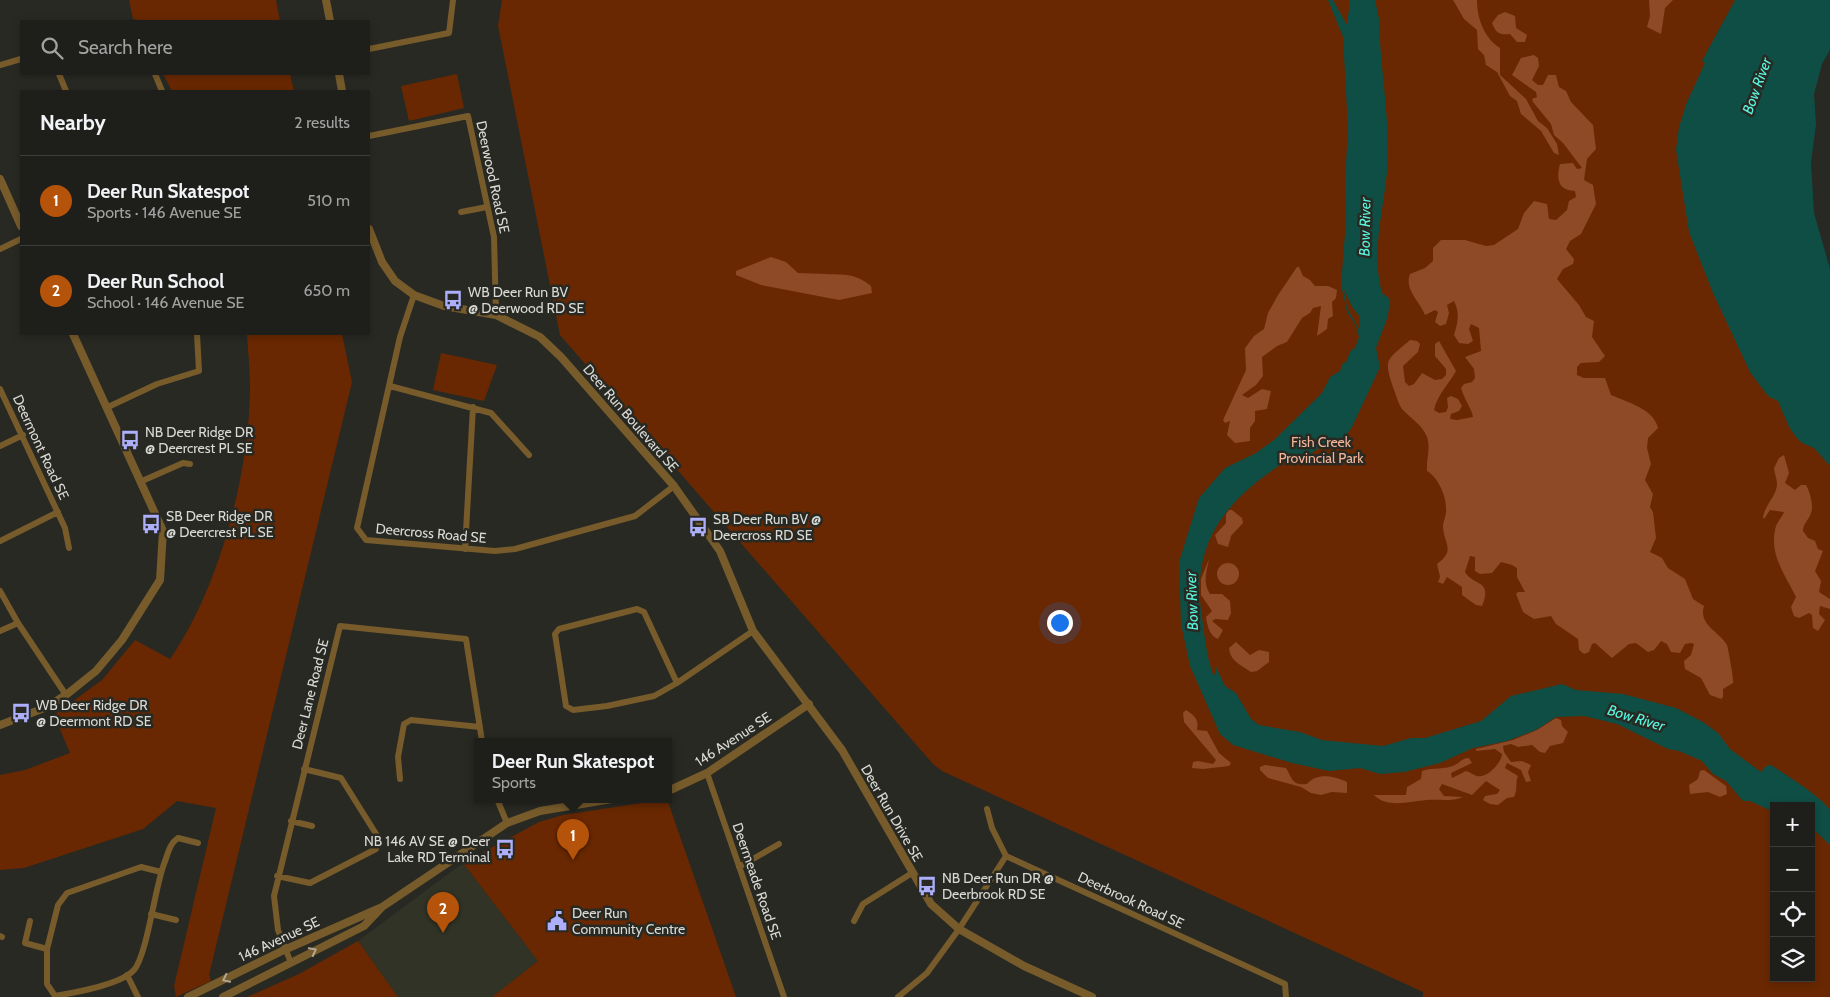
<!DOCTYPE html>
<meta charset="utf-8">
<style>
body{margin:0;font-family:Cabin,sans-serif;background:#2b2c27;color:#f1f3f6}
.controls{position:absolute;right:15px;bottom:15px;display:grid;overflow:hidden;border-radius:0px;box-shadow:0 2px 8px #0003}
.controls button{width:45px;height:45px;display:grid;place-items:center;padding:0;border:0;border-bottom:1px solid #3c3d39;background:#1e1f1a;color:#f1f3f6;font:25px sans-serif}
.you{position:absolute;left:1059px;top:622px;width:18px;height:18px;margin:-12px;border:4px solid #fff;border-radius:50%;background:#1a73e8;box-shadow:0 0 0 8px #1a73e833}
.badge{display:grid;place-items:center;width:32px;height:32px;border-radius:50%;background:#b45309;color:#fff;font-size:16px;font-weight:700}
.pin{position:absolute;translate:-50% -41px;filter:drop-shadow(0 1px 2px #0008)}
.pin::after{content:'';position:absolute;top:26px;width:18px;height:15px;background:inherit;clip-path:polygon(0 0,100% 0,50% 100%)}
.popup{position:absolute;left:474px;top:738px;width:198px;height:65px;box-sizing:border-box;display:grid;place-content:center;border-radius:0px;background:#1e1f1a;filter:drop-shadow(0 1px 4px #0005);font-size:16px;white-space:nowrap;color:#a1a2a2}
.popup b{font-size:19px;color:#f1f3f6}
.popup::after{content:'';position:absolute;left:50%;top:100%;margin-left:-10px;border:10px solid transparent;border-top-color:#1e1f1a}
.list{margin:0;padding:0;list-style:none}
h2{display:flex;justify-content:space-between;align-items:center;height:65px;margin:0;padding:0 20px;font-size:21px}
h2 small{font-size:16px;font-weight:400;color:#a1a2a2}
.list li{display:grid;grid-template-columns:32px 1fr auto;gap:15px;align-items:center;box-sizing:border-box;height:90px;padding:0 20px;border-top:1px solid #3c3d39}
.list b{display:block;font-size:19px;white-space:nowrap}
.list p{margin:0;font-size:16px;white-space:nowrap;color:#a1a2a2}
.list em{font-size:16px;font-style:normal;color:#a1a2a2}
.icon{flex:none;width:28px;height:28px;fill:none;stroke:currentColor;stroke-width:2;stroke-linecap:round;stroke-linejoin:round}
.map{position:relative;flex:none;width:1830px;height:997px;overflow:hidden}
.search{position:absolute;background:#1e1f1a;box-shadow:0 2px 8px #0003;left:20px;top:20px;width:350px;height:55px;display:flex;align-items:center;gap:12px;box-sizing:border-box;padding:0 18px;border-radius:0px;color:#a1a2a2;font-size:19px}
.panel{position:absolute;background:#1e1f1a;box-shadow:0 2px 8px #0003;left:20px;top:90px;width:350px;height:245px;border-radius:0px}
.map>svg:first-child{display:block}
.built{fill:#323327}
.green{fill:#692801;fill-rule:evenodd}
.forest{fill:#8e4927}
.water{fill:#0f4e45;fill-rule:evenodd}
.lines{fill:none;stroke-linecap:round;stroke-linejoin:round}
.minor{stroke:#775b2b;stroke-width:6}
.tertiary{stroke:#775b2b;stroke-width:8}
.oneway{stroke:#b2a791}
.labels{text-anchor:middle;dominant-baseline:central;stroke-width:5;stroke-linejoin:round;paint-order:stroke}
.street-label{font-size:14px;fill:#d9d9d5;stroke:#282923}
.poi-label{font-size:14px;fill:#d9d9d5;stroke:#282923;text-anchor:start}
.park-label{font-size:14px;fill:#f3b59a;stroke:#282923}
.water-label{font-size:15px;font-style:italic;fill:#57f5dd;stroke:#282923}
</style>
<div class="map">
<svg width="1830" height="997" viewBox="0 0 1830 997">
<rect width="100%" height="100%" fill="#282923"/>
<path class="built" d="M463 863 538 961 492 997H398L358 941Z"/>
<path class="green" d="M129 0H276L280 21H142L133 19Z
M502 0H1736L1708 50V59L1830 418V997H1423V992L942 771 933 764 560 335 498 26ZM1774 806H1811V978H1774Z
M163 74H290L294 91H172Z
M457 74 464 108 409 121 401 86Z
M247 334H342L352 382 209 975 211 981 176 997 174 986 216 808 177 801 143 829 24 868 0 870V775L25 770 70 753 54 715 102 680 135 640 170 659C219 589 250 472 250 387 250 369 248 351 247 334Z
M441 353 497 365 484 401 433 390Z
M667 799 736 997H492L538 961 463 863 539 822 563 815Z
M358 941 398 997H247L299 974Z"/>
<path class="forest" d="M1453 0H1477C1477 18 1484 38 1500 48V75L1526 99 1538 121 1547 128 1557 144 1559 155 1554 153 1541 131 1521 114 1517 101 1510 96 1497 72 1486 65 1484 55 1478 49 1477 30 1464 19Z
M1649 0H1673L1665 8 1661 34 1647 27 1650 16Z
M1505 12 1515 16 1516 28 1527 35 1525 42H1517L1510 34C1500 35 1496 34 1492 23L1498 15Z
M1534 55 1538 58 1539 66 1532 80 1538 85H1543L1548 75H1556L1559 87 1566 91 1571 102 1593 125 1596 149 1587 159 1584 180 1593 185 1596 204 1581 234 1570 241 1566 249 1574 259 1573 264 1563 269 1557 279 1579 305 1586 317 1594 321 1592 337 1605 356 1599 362 1581 363 1577 367V375L1584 378H1605L1611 395C1627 402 1654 409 1658 428L1648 438 1647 448 1651 464 1645 480 1653 494 1650 507 1653 512 1656 538 1650 552 1662 558 1668 568 1685 579 1693 599 1704 606C1698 625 1720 632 1727 645 1728 648 1734 679 1733 683L1723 689V697L1721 699 1710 695 1701 678 1685 669 1684 661 1691 655 1694 644 1691 643 1685 644 1680 653 1671 652 1667 644 1661 641 1654 650 1648 652 1636 643 1629 644 1612 658 1595 643 1592 644 1589 652 1584 654 1579 650 1578 639 1556 624 1551 616 1534 619 1523 612 1516 594 1518 592H1525L1517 577V568L1512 565 1501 562 1492 573 1480 574 1475 571V557L1470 556 1465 572C1474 587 1493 579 1482 606L1476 605 1462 595V587L1447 577 1443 584 1438 582 1440 577 1437 564C1456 550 1444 544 1443 527 1443 521 1446 517 1446 511 1447 498 1439 478 1427 471 1426 459 1431 449 1427 437 1422 425 1413 420 1404 411 1399 407 1397 397 1394 390 1383 358 1386 361 1410 340L1417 341 1420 344 1418 352 1403 366 1405 382 1409 386 1414 384 1422 373 1435 380 1442 379 1446 375V369L1435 356V344L1439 341 1456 371C1449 384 1437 395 1434 410L1439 413 1446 412 1448 407 1447 398 1451 396 1458 399 1462 406 1459 411 1451 414 1450 419 1457 420 1473 417C1472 409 1464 399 1461 388L1464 384 1472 382 1475 378 1474 369 1465 357 1481 351 1479 328 1471 324 1469 329 1473 341 1468 344 1459 343 1454 335C1458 322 1460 313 1454 301L1447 305 1449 313 1446 324 1440 326 1435 322 1438 312 1435 310 1425 315C1419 300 1404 290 1410 274L1425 268 1433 261V248L1441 240H1465L1486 246 1494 245 1518 229 1524 213 1534 201 1547 204 1549 219 1556 220 1567 210 1569 201 1576 197 1575 191C1558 190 1556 179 1560 164L1573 163 1577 169 1582 168 1563 143 1554 135 1551 124 1533 102 1532 99 1537 97 1536 92 1512 75 1521 58Z
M771 257 786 262 798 273C807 273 817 274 826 274 845 275 855 273 871 286L872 293 839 300 761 285 736 275V271Z
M1297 267H1299L1303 276 1310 280 1315 286H1328L1337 290 1336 298 1332 302 1333 316 1328 319 1327 329 1317 336 1321 306 1313 308 1310 313 1302 318 1287 342 1277 346 1262 357 1263 376 1256 385 1242 395 1248 398 1262 389 1271 391 1267 409 1255 411V421L1250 428V441L1235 443 1227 435 1230 421 1225 423 1223 420 1246 370 1245 348 1254 336 1264 329 1268 313 1278 295Z
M1784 455 1789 473 1785 483 1795 490 1801 485H1806C1810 492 1814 506 1811 513 1809 520 1803 523 1803 531L1808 538 1815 541 1818 549 1823 551 1815 571 1821 581 1819 592 1830 599V609L1820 606 1819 614 1825 620 1818 631 1813 628 1812 615 1809 613 1799 618 1794 616 1791 607 1796 597C1785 574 1768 554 1776 526 1778 521 1782 517 1784 512L1770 510 1764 519 1763 517C1765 505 1777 495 1777 484 1777 478 1774 473 1774 468L1779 458Z
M1229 510H1232L1242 518 1243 523 1231 536 1228 547 1218 544 1215 535 1226 523V514Z
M1209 559C1207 571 1202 582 1210 594H1222L1230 601 1231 613 1228 620 1215 619 1212 621 1223 630 1218 639C1210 637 1207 625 1206 617L1212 611 1201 595V579Z
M1217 574a11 11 0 1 1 22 0a11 11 0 1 1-22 0Z
M1236 642 1250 655 1259 650 1269 652V662L1257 671 1251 672C1241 665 1230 661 1229 648Z
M1186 710C1195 716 1199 719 1197 730L1207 731 1219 753 1231 763 1229 766 1203 769 1192 768 1193 762 1198 761 1213 764 1216 760 1184 722 1183 713Z
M1556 718 1561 720 1562 726 1568 732 1563 743 1550 746 1545 753 1540 752 1532 745 1518 747 1511 744 1503 746 1504 752 1511 762 1522 761 1531 765 1528 772 1531 781 1526 782 1521 770 1507 763 1505 768 1518 776C1515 783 1518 789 1514 797L1507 798 1498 805 1490 804 1483 800 1485 796 1497 794 1500 790 1486 781 1472 795 1442 784 1439 789 1444 796 1463 797C1451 802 1440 799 1427 800 1410 801 1388 809 1374 795H1406L1407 787 1421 779 1422 771C1433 767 1445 770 1455 765 1461 762 1462 758 1469 758L1472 763 1451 773 1452 778 1466 771C1470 772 1473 775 1477 776 1487 779 1502 762 1502 754L1495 749 1476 751V749L1513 740 1537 730Z
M1265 765 1286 768C1292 778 1292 786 1307 784 1317 772 1334 776 1347 782V793L1332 792 1321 795 1311 793 1301 787 1268 778 1260 770V767Z
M1704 770 1726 786 1727 794 1720 797 1708 792 1690 794 1689 785 1698 779 1700 771Z"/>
<path class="water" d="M1328 0H1333L1347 25 1350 0H1375L1379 19C1380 70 1391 121 1387 172 1383 213 1371 253 1382 293L1390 299 1388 316 1376 348 1380 367 1353 425 1346 436 1321 447 1295 464 1286 461C1226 500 1190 542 1202 618 1205 637 1206 655 1213 674L1216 675V667L1225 686 1236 693 1251 719 1259 725 1300 732 1322 740 1383 746 1411 738H1425L1481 721 1511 696 1562 684 1576 690 1623 694 1676 708 1703 722 1718 733 1730 749 1761 772 1766 766 1771 765C1782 772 1823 798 1829 809 1830 818 1830 835 1830 845L1811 827V806H1774V812L1750 801H1743L1726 781 1713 774 1702 761 1679 751 1668 749 1617 724 1584 716 1556 717 1536 730 1507 741 1473 748 1440 763 1404 772 1380 774 1360 768 1329 771 1292 763 1233 745 1220 734 1190 666 1181 624 1179 562 1199 498 1225 468 1256 453 1275 439 1322 393 1330 377 1340 371 1343 363 1346 362 1351 350 1355 348 1359 337 1356 326 1347 312 1341 285 1346 220 1345 180 1348 129 1343 37ZM1344 289 1352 307 1360 317V331L1347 308Z
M1735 0H1830V50L1822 64 1814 94 1816 124 1811 163 1814 213 1830 269V466L1814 448 1802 443 1796 437 1789 427 1778 401 1768 396 1750 372 1713 293 1689 232 1676 150 1679 127 1687 102 1705 63 1702 61Z"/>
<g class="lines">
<path class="minor" d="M369 49 449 33 453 0
M0 65 21 59
M59 74 66 91
M155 74 162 91
M369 136 468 116 494 237 496 315
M461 212 487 207
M0 249 21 239
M414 295 400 337 357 528 366 540 495 551 515 549 635 516 674 486
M390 386 491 413 529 455
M0 389 65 528 69 548
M108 407 157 384 199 371 197 334
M0 446 23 435
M142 481 183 463 190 464
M0 541 58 512
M465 549 473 407
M0 591 18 623 66 695
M0 631 18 623
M677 683 644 612 637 609 559 629 555 634 566 706 573 710 607 706 654 696 677 683 753 631
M707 773 784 997
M400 779 398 757 404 724 411 720 480 727
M497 799 507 823
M987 809 992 828 1006 856
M291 821 312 826
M739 867 779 844
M161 872 141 867 67 893 58 905 47 949V984L55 996C73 993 122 984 134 970 147 955 155 887 164 864 168 854 169 844 178 838L198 843
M277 876 310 883 376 849 378 837 341 778 304 769
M151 914 176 920
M30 921 25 943 47 949
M854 921 863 904 912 873
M0 936 2 937
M291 963 278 930 274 896 340 626 466 639 482 741
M127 975 138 997
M898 997 927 973 959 929 1006 856 1285 984 1286 997"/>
<path class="tertiary" d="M326 0 330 21
M339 74 342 91
M0 179 21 226
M369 229 382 262 395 281 414 295 444 306 496 315 540 337 561 357 674 486 720 551 753 631 842 750 931 904 959 929 1024 966 1092 997
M0 725 47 707 66 695 96 671 122 640 160 580 163 531 73 334
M668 791 707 773 809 704
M188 997 284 950 380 908
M223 997 364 926 382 907 507 823 540 811 612 799"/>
</g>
<defs><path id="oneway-chevron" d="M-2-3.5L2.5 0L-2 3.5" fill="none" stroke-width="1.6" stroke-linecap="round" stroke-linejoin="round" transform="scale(1.25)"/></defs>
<g class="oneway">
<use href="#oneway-chevron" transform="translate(313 951) rotate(-27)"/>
<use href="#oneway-chevron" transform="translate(226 979) rotate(154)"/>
</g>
<defs>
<symbol id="bus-bare" viewBox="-9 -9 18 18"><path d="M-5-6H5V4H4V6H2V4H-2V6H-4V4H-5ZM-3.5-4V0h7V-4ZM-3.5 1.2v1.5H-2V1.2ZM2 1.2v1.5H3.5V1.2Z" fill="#adaffb" stroke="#282923" stroke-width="2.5" paint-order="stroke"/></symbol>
<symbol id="civic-bare" viewBox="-9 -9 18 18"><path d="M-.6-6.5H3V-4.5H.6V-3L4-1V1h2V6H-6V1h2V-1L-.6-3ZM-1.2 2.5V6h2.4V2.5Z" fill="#adaffb" stroke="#282923" stroke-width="2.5" paint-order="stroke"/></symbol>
</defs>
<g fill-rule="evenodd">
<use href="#bus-bare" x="439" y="286" width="28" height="28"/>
<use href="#bus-bare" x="116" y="426" width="28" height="28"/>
<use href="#bus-bare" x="137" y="510" width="28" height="28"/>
<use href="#bus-bare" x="684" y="513" width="28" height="28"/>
<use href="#bus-bare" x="7" y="699" width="28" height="28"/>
<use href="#bus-bare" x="491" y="835" width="28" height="28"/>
<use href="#bus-bare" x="913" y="872" width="28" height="28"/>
<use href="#civic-bare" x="543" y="907" width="28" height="28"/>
</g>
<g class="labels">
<g class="street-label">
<text transform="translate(493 177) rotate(78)">Deerwood Road SE</text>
<text transform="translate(631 418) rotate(49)">Deer Run Boulevard SE</text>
<text transform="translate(41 447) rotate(65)">Deermont Road SE</text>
<text transform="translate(431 533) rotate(5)">Deercross Road SE</text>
<text transform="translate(310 694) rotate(-76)">Deer Lane Road SE</text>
<text transform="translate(733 739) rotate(-33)">146 Avenue SE</text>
<text transform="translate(892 813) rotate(60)">Deer Run Drive SE</text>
<text transform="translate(757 881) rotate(71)">Deermeade Road SE</text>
<text transform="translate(1131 900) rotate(25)">Deerbrook Road SE</text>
<text transform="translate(279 939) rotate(-25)">146 Avenue SE</text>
</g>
<g class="poi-label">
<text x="468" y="292">WB Deer Run BV<tspan x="468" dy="16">@ Deerwood RD SE</tspan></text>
<text x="145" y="432">NB Deer Ridge DR<tspan x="145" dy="16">@ Deercrest PL SE</tspan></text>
<text x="166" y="516">SB Deer Ridge DR<tspan x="166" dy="16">@ Deercrest PL SE</tspan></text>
<text x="713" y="519">SB Deer Run BV @<tspan x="713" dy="16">Deercross RD SE</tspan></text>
<text x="36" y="705">WB Deer Ridge DR<tspan x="36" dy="16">@ Deermont RD SE</tspan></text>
<text x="490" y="841" text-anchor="end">NB 146 AV SE @ Deer<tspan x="490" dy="16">Lake RD Terminal</tspan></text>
<text x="942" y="878">NB Deer Run DR @<tspan x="942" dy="16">Deerbrook RD SE</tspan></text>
<text x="572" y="913">Deer Run<tspan x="572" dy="16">Community Centre</tspan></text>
</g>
<g class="park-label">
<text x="1321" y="442">Fish Creek<tspan x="1321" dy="16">Provincial Park</tspan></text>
</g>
<g class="water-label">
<text transform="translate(1757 86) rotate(-70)">Bow River</text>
<text transform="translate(1365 227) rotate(-89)">Bow River</text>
<text transform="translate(1192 601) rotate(-92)">Bow River</text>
<text transform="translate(1636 718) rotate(17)">Bow River</text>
</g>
</g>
</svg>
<div class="controls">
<button>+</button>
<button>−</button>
<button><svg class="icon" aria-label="locate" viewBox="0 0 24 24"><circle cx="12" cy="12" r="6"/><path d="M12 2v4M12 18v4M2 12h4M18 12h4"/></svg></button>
<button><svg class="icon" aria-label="layers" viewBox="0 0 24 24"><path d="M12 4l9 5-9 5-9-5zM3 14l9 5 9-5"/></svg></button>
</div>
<div class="you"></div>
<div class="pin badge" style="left:573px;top:860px">1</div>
<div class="popup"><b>Deer Run Skatespot</b>Sports</div>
<div class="pin badge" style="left:443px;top:933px">2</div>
<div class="search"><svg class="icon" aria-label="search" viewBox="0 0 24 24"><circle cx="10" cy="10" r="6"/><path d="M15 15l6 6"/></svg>Search here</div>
<section class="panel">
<h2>Nearby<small>2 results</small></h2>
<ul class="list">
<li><span class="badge">1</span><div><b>Deer Run Skatespot</b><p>Sports · 146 Avenue SE</p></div><em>510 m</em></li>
<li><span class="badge">2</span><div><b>Deer Run School</b><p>School · 146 Avenue SE</p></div><em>650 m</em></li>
</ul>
</section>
</div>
